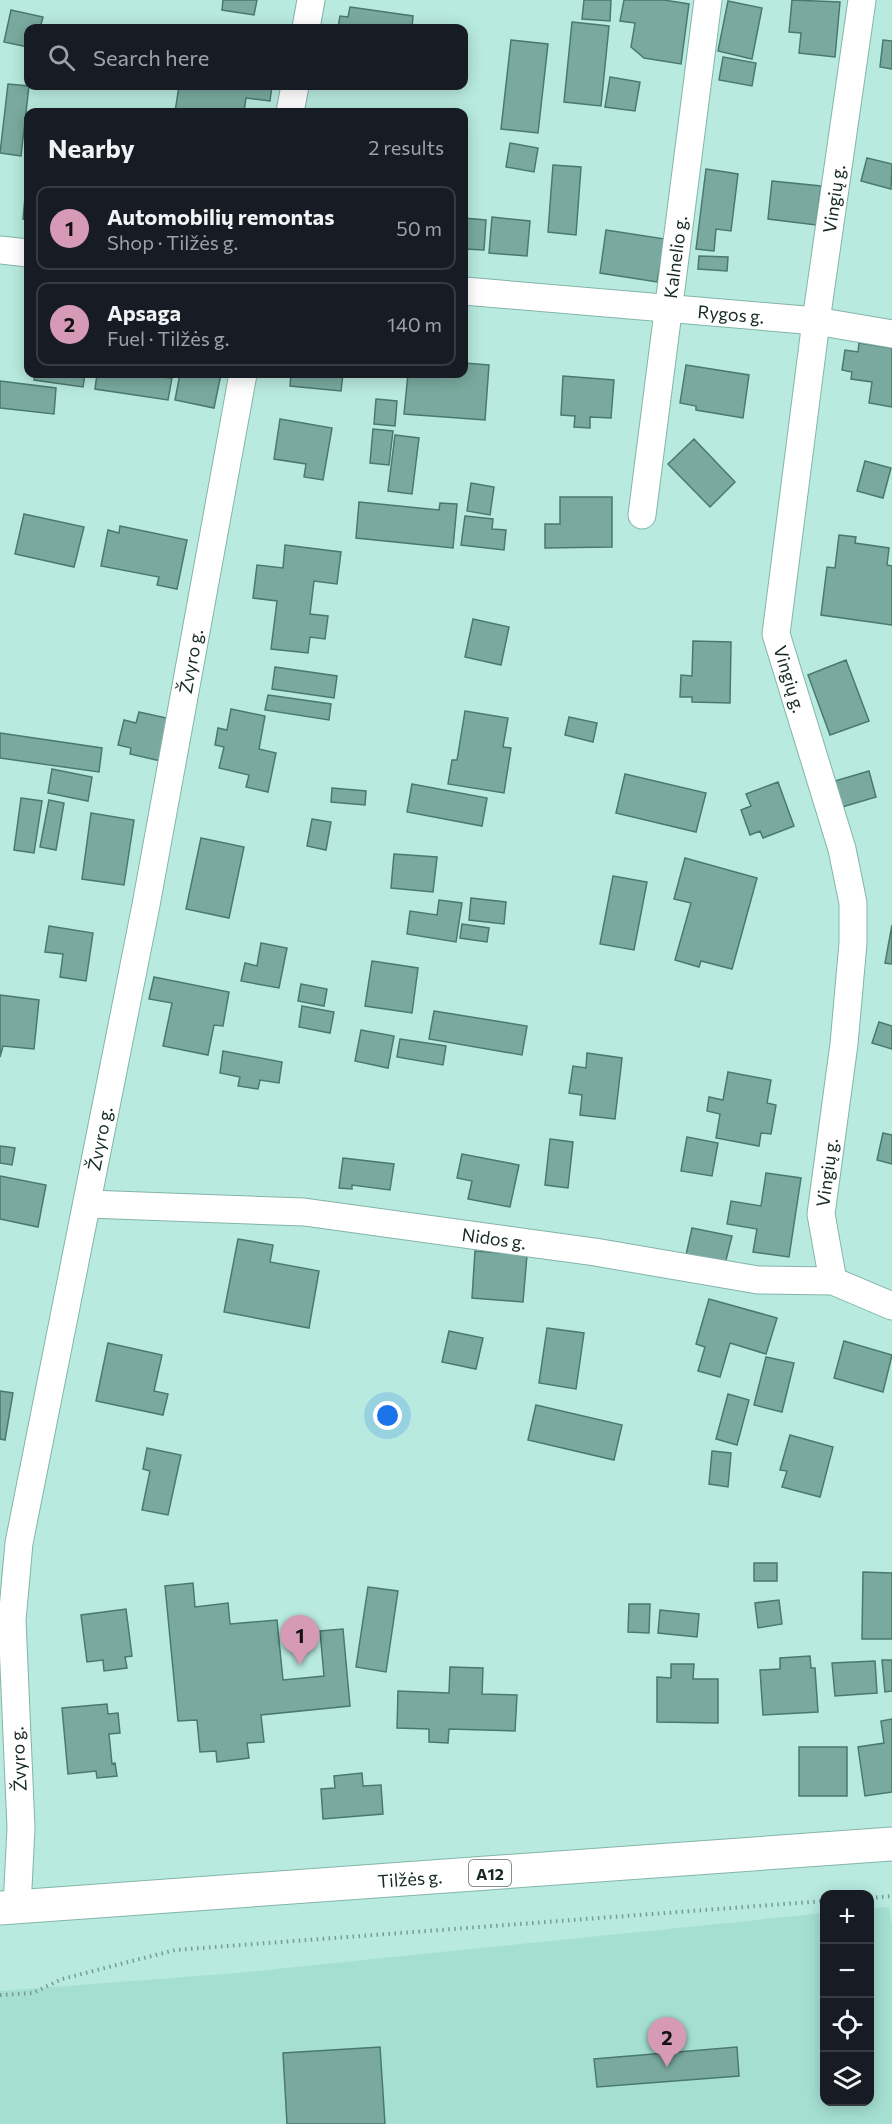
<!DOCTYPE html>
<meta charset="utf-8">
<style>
body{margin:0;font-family:Commissioner,sans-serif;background:#20242c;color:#f1f3f6}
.controls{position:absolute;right:18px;bottom:18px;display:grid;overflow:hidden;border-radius:12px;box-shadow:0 3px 15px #0003}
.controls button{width:54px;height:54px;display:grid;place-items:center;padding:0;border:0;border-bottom:2px solid #363941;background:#171b24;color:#f1f3f6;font:30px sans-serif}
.you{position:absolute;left:388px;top:1416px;width:21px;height:21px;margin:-15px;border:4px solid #fff;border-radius:50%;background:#1a73e8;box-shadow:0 0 0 9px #1a73e833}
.badge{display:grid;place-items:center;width:39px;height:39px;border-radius:50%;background:#d699b6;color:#111;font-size:20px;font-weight:700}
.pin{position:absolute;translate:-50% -50px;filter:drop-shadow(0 2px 3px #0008)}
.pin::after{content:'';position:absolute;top:32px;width:21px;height:18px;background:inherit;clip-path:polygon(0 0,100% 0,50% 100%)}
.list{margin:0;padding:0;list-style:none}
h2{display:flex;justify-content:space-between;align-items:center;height:78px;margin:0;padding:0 24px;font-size:26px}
h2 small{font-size:20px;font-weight:400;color:#9ea1a6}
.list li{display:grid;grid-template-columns:39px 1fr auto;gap:18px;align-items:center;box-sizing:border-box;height:84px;margin:0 12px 12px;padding:0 12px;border:2px solid #363941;border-radius:12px}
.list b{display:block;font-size:22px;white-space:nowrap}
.list p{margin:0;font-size:20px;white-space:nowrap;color:#9ea1a6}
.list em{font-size:20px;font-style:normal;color:#9ea1a6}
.icon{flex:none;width:33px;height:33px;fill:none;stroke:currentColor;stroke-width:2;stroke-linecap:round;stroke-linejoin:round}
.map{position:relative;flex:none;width:892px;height:2124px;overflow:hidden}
.search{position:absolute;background:#171b24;box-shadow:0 3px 15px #0003;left:24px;top:24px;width:444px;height:66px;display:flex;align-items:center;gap:15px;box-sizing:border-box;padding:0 21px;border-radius:12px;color:#9ea1a6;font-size:22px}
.panel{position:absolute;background:#171b24;box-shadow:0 3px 15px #0003;left:24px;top:108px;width:444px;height:270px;border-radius:12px}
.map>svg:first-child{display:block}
.built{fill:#a5dfd2}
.building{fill:#7aaa9f;stroke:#4a796f;stroke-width:1.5}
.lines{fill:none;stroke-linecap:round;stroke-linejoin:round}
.minor-casing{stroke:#84b4a9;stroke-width:29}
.trunk-casing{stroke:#84b4a9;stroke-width:35}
.path{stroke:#769c93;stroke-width:4;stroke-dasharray:1.5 4.5;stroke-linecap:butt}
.minor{stroke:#fff;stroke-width:27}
.trunk{stroke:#fff;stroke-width:33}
.labels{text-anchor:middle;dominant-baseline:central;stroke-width:5;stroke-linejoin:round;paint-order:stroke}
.shield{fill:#fff;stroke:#5d6b68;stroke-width:1.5}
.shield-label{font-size:16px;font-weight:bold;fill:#182b27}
.street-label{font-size:18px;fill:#182b27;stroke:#fff}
</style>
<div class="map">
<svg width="892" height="2124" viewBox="0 0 892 2124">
<rect width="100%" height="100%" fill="#b8eadf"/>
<path class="built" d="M889 1907 892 1927V2124H0V1991L237 1973 824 1913V2102H870V1909Z"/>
<path class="building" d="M223 0H257L254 15 222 10Z
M584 0H611L610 21 582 19Z
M624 0H664L689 4 681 64 644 58 631 47 635 23 620 21Z
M792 0 840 2 835 57 799 53 801 33 789 32Z
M728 1 762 8 752 59 718 51Z
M350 7 413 16 412 28H338L340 16 348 17Z
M11 10 43 17 40 28H28V47L4 42Z
M572 22 609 26 601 106 564 102Z
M511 40 548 44 538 133 501 129Z
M883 40 892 41V69L880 67Z
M723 57 756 63 752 86 719 80Z
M610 77 640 82 635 111 605 107Z
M8 84 29 86 21 156 0 153Z
M179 86H272L270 101 246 98 244 112H175Z
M510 143 538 148 534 172 506 167Z
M867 158 892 164 891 189 861 181Z
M553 165 581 167 576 235 548 232Z
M706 169 738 174 731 231 716 229 714 251 696 249Z
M27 176H28V219H23Z
M772 181 821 186 816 225 768 219Z
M492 217 530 221 527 256 489 253Z
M464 218 486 220 484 250 464 249Z
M606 230 665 239 657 282 600 273Z
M699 256 728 257 727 271 698 269Z
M859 343 892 348V407L869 403 872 382 851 379 852 372 842 370 845 350 858 352Z
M464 363 489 365 485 420 404 414 408 374H464Z
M686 365 749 375 743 418 696 410V406L680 403Z
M35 374H85L83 387 34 380Z
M97 374H161V377L172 378 168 400 95 389Z
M180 374H221L214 408 175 400Z
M291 374H343L341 391 290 386Z
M563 376 614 380 611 418 590 417V428L574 427 575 416 561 415Z
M0 381 56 388 54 414 0 408Z
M376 399 397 401 395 426 374 424Z
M280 419 332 428 323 480 304 477 306 464 274 459Z
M373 429 393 431 389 465 370 463Z
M395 435 419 438 412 494 388 491Z
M694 439 735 482 710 507 668 464Z
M865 461 891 468 883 498 857 491Z
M471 483 494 487 490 515 467 511Z
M560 497H612V547L545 548V524H560Z
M359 502 439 510 440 503 457 504 453 548 356 538Z
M24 514 84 527 74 567 15 554Z
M465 516 493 519 492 529 506 530 504 550 461 545Z
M120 526 187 540 177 589 157 585 159 577 101 566 108 530 119 533Z
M839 535 856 537 855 543 889 548 887 565 892 566V625L821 615 827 567 835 568Z
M285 545 341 552 337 584 314 581 310 614 328 616 325 639 310 637 308 653 271 649 277 601 253 598 257 565 283 568Z
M473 619 509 627 501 665 465 657Z
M693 641 731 642 730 703 692 702V697H680L681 675 692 676Z
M846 660 869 721 830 735 808 675Z
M275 667 337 676 334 698 272 689Z
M268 695 331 704 329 720 265 710Z
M231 709 265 716 259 749 276 753 268 792 246 787 249 775 219 768 224 747 215 745 218 728 227 730Z
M465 711 508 718 503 747 511 748 504 793 448 784 452 760H457Z
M139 712 171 719 161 761 130 754 131 748 118 745 124 720 136 723Z
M569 717 597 723 593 742 565 735Z
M0 733 102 748 99 772 0 758Z
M52 769 92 777 88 801 48 793Z
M869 771 876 797 842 807 835 781Z
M625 774 706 793 696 832 616 813Z
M778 782 794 826 763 838 760 831 750 835 741 810 751 806 746 794Z
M412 784 487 798 482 826 407 812Z
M332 788 366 791 365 805 331 802Z
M21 798 42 801 34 853 14 850Z
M49 800 64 803 56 850 40 847Z
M91 813 134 820 124 885 82 879Z
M312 819 331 822 326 850 307 846Z
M201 838 244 847 229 918 186 909Z
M394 854 437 857 433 892 391 888Z
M685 858 757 878 732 969 701 961 699 967 675 960 691 903 674 899Z
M613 876 647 882 634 950 600 944Z
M471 898 506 902 504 924 469 920Z
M439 900 462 903 456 942 407 934 410 911 437 915Z
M462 924 489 928 487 942 460 938Z
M892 925V964L885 963Z
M49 926 93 933 86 981 60 977 63 954 45 952Z
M261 943 287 948 279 988 241 981 245 963 257 966Z
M372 961 418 968 412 1013 365 1006Z
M154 977 229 992 223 1026 214 1025 208 1055 163 1046 172 1003 149 999Z
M301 984 327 989 324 1006 298 1001Z
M0 995 39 1000 34 1049 3 1046 0 1057Z
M302 1006 334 1012 330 1033 299 1027Z
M434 1011 527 1026 522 1055 429 1039Z
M879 1022 892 1026V1049L872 1043Z
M361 1030 394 1036 388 1068 355 1061Z
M400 1039 446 1046 443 1065 397 1057Z
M223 1051 282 1062 279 1083 260 1080 258 1089 238 1086 240 1077 220 1073Z
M587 1053 622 1058 615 1119 580 1115 582 1095 569 1093 573 1066 586 1068Z
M728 1072 771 1080 767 1103 776 1105 771 1134 761 1133 759 1146 716 1138 720 1114 707 1111 709 1097 723 1100Z
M883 1133 892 1135V1164L877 1160Z
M687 1137 718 1143 712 1176 681 1171Z
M550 1139 573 1142 568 1188 545 1185Z
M0 1146 15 1148 12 1165 0 1163Z
M462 1154 519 1165 510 1207 468 1199 472 1181 457 1178Z
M343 1158 394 1164 390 1190 352 1185V1189L339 1188Z
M766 1173 801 1178 789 1257 753 1252 757 1229 727 1224 731 1201 761 1206Z
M0 1176 46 1185 38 1227 0 1219Z
M692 1228 732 1236 725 1264 686 1255Z
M238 1239 273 1245 270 1262 319 1271 309 1328 224 1312Z
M475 1251 527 1255 523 1302 472 1298Z
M709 1299 777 1318 766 1354 730 1343 720 1377 698 1371 705 1347 696 1344Z
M547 1328 584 1333 576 1389 539 1383Z
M449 1331 483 1338 476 1369 442 1362Z
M844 1341 892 1355 883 1392 834 1378Z
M108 1343 162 1355 154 1391 168 1394 163 1415 96 1401Z
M766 1357 794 1363 782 1412 754 1405Z
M0 1391 13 1393 5 1440 0 1439Z
M728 1394 749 1400 737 1445 716 1439Z
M536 1405 622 1425 614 1460 528 1440Z
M790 1435 833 1447 820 1497 782 1487 787 1471 780 1470Z
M147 1448 181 1455 168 1515 142 1510 150 1471 143 1469Z
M712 1451 731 1453 728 1487 709 1484Z
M754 1563H777V1581H754Z
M863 1572 892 1573V1639H862Z
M193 1583 195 1607 228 1603 230 1624 277 1620 283 1680 324 1676 320 1631 343 1629 350 1706 261 1715 264 1742 247 1743 249 1758 217 1762 216 1751 200 1752 197 1720 178 1721 165 1586Z
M368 1587 398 1591 386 1672 356 1667Z
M779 1600 782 1624 758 1628 755 1603Z
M629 1604H650L649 1633 628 1632Z
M126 1609 132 1656 125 1657 127 1668 104 1671 103 1660 87 1662 81 1615Z
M660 1610 699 1614 697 1637 658 1633Z
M810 1656 811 1668H815L818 1712 763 1715 760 1670 780 1669V1658Z
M882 1660H892V1691L885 1692Z
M875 1661 877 1693 835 1696 832 1663Z
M671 1664H694L693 1679H718V1723L657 1722V1677L671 1678Z
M450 1667 483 1668 482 1694 517 1695 515 1731 449 1729 448 1743 429 1742V1729L397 1728 398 1691 449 1693Z
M107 1704 108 1714 118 1713 120 1733 109 1734 112 1764 115 1763 117 1776 97 1778 96 1771 68 1774 62 1708Z
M892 1719V1792L865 1796 858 1747 884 1743 881 1721Z
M799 1747H847V1796H799Z
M362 1773 363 1786 381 1785 383 1814 323 1819 321 1789 335 1788 334 1776Z
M380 2047 385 2124H287L283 2053Z
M737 2047 739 2076 597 2087 594 2059Z"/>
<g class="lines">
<defs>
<g id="minor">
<path d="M306 28 311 0"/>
<path d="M290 112 295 86"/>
<path d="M0 250 28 253"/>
<path id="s1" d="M464 291 816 321 892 334"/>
<path id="s2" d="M642 515 708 0"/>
<path id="s3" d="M88 1204 304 1212 595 1252 758 1280 833 1281 892 1306"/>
<path id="s4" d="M833 1281 821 1214 844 1044 853 943V903L842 849 776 634 816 321 862 0"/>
<path id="s5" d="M17 1907 21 1828 12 1620 19 1543 146 905 243 374"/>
</g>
<g id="trunk">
<path id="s6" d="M0 1908 892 1844"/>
</g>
</defs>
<use href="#minor" class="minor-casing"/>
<use href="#trunk" class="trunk-casing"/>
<path class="path" d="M870 1898 892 1896
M0 1995 33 1993 62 1979 175 1950 824 1901"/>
<use href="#minor" class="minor"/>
<use href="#trunk" class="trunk"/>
</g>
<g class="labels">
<rect class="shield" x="469" y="1860" width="42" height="26" rx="4.5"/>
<g class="shield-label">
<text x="490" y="1873">A12</text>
</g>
<g class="street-label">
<text stroke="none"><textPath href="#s4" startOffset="1100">Vingių g.</textPath></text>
<text stroke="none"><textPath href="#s2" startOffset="260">Kalnelio g.</textPath></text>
<text stroke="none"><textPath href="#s1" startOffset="268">Rygos g.</textPath></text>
<text stroke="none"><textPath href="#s5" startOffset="1263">Žvyro g.</textPath></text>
<text transform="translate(790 679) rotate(73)">Vingių g.</text>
<text stroke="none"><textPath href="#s5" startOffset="777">Žvyro g.</textPath></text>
<text stroke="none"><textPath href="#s4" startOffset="110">Vingių g.</textPath></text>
<text stroke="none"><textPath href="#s3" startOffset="408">Nidos g.</textPath></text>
<text transform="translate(18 1759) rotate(-93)">Žvyro g.</text>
<text stroke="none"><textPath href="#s6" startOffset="411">Tilžės g.</textPath></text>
</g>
</g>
</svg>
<div class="controls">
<button>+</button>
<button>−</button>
<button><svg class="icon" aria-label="locate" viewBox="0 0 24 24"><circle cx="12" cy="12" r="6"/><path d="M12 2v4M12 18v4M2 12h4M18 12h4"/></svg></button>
<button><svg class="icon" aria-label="layers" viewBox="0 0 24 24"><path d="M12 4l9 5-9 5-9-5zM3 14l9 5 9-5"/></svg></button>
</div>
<div class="you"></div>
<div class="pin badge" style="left:300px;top:1665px">1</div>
<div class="pin badge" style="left:667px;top:2067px">2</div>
<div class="search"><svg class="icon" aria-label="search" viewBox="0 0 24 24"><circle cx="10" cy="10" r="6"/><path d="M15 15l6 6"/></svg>Search here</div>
<section class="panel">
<h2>Nearby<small>2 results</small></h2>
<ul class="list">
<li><span class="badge">1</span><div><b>Automobilių remontas</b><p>Shop · Tilžės g.</p></div><em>50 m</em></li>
<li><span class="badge">2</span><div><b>Apsaga</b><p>Fuel · Tilžės g.</p></div><em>140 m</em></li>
</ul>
</section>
</div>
